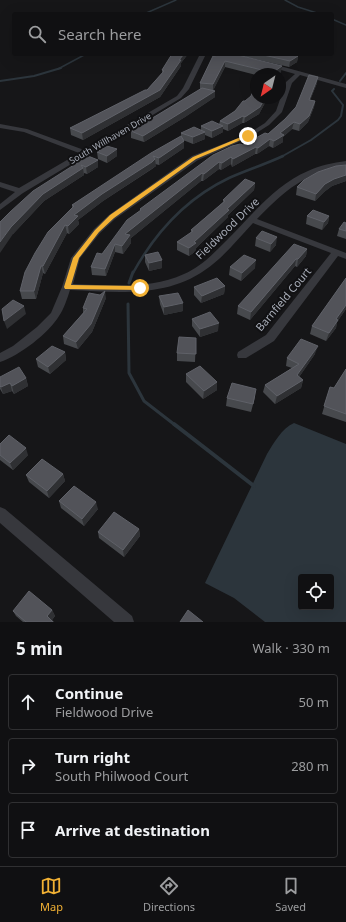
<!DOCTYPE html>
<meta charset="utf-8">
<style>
body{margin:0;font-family:"Noto Sans",sans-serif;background:#19191b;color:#f1f3f6}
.controls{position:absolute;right:12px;bottom:12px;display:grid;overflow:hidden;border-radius:4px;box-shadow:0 4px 16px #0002}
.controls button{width:36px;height:36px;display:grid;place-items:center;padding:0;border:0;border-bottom:1px solid #303032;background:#101012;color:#f1f3f6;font:20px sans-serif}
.compass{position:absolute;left:250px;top:68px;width:36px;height:36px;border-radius:50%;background:#101012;box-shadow:0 4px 16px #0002;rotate:215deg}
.stop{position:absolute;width:12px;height:12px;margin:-9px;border:3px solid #f2b134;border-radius:50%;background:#fff}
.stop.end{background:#f2b134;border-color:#fff;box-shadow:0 1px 4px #0008}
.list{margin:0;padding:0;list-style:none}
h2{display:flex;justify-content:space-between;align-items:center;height:52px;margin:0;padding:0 16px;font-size:17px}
h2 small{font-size:13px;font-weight:400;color:#9c9d9f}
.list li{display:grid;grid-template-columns:26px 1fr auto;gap:12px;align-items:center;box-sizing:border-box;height:56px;margin:0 8px 8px;padding:0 8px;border:1px solid #303032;border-radius:4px}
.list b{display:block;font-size:15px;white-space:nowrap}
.list p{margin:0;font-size:13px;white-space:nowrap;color:#9c9d9f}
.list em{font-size:13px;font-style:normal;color:#9c9d9f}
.icon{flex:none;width:22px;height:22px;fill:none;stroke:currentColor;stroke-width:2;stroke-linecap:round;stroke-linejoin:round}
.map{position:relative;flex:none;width:346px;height:622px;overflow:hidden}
.search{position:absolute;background:#101012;box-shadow:0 4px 16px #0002;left:12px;right:12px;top:12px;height:44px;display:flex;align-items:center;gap:10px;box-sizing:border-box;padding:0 14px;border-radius:4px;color:#9c9d9f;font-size:15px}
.sheet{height:244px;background:#101012}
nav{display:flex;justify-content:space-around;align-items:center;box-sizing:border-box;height:56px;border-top:1px solid #303032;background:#101012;font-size:11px;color:#9c9d9f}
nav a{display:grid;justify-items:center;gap:2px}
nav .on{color:#f2b134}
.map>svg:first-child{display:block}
.water{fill:#2c353c;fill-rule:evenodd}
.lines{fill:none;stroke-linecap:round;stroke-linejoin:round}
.stream-far4{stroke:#2c353c;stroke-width:1.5}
.stream-far3{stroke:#2c353c;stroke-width:2}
.stream-far2{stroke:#2c353c;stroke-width:2.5}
.stream-far1{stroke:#2c353c;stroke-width:3}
.stream{stroke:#2c353c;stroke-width:4}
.street{fill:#37383d;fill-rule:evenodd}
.wall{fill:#47494d}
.shaded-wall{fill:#2f3033}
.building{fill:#525359;stroke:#5f6168}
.route{fill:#f2b134}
.labels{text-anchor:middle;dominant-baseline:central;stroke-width:4;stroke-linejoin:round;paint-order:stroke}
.far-street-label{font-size:9px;fill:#a8adb8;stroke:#111113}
.street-label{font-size:11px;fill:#a8adb8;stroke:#111113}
</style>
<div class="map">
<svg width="346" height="622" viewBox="0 0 346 622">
<rect width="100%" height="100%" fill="#161618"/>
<path class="water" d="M294 423 346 444V622H265L234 598 205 583 267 454C274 443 281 429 294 423ZM301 577H331V607H301Z"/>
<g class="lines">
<path class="stream-far4" d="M285 0 298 7 320 14
M144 14 176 0
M332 19 346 25
M58 69 86 54"/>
<path class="stream-far3" d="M0 81 34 76 61 68
M340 81 346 73
M281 157 311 140 338 120 341 116 343 105 332 91 334 89"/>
<path class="stream-far2" d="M133 273C155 233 187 198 229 178 247 170 266 164 283 156"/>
<path class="stream-far1" d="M129 283 133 272
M128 304 129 373 144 401 175 425"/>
<path class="stream" d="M174 424 254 486"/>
<path class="street" d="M200 54H206L189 89 181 98 23 193 0 210V204L15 192 0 187V182L19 188 79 153 24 132 0 128V124L27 129 84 150 177 96 183 88Z
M269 63 346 84V88L300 75 292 83 282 112 269 125 250 137 198 160 115 219 100 233 80 258 73 284C110 285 149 290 184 274 201 267 214 253 227 240 251 216 275 185 308 171 320 165 333 163 346 161V165C305 173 285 190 257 219L346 253V259L338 256 274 341 246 358H238L237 355 238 352 266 335 331 253 253 223C238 239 223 258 205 270 166 298 115 292 70 290 67 299 64 309 59 316 49 333 19 356 0 362V353L13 346 37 327 51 313 62 287 71 258 94 229 109 215 192 156 246 135 265 123 276 111 286 82 295 74 267 66V64Z
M0 507 5 509 132 616 134 622H114L0 523Z"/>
</g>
<path class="wall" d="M171 54H188L181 63V66L160 97 83 140 71 135 70 128 147 90 162 73V70L171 57Z
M219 54H297V55L298 56 297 62 289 67 242 56 281 72 278 74H256V75L225 67 213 90 215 91V97L185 117 144 142 131 138V131L201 89H200V83L215 56Z
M317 83 310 100 315 101 314 107 308 122 299 131 292 129 283 137V142L273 148 269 146 257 154H255L232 167 231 164 221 170 219 169 203 181H201L131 238V243L123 254 115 252 106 276 92 275 91 267 140 211V209L243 145 268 134 285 119 296 107Z
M256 98H269L268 101H266L259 114 244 123H242L228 131 223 129V132L212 138 205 135V139L193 144 183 140 184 148 159 165 155 164 156 166 152 169 103 201 78 220 79 224 69 234 67 233 45 274 43 273 36 299H22L20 291 72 208V205L181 137V133L201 130V126L219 124 220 121 235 111 245 101Z
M97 152 117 156 107 163 98 159Z
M88 156 98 160V167L87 174 84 173V175L44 201 13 234 0 222Z
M346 165V181L332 186 324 192 315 201 296 195 297 187Z
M255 183 254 190 228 215V217L196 248V251L189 256 177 250V242L191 233V230L223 202V200Z
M307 216H329L328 223 322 230 306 224Z
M346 223V239L337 236 339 229Z
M256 238 276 245 270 252 255 246Z
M307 249 306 256 297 267 295 266 250 320 237 314 238 306Z
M145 255 162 260V268L149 271 145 262Z
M230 267 255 268 241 281 229 275Z
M346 278V309L337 322 336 328 326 341 310 334 312 326Z
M225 286 224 294 201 303 194 295V287Z
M159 296 183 311 164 315 160 304Z
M106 298 92 332 78 349 64 344 63 336 83 313V308Z
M192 319 218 331 200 337 192 326Z
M196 338 195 362 177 361V353Z
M65 352 66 360 50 374 38 367 36 359Z
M315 354 299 377 303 380 301 388 275 404 263 392 265 385 292 368 286 366 287 358Z
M346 369V422L322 414 330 387 334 388Z
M186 374 217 382V390L203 399 186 382Z
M0 377 26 378 28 386 14 394 12 391 3 394 0 389Z
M255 397 251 412 226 406 227 398Z
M0 444 28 455 13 470 0 460Z
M63 474 65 481 49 498 29 482 26 475Z
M59 501 98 509 84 526 61 508Z
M139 529 140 536 124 557 99 538 98 532Z
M52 610 55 616 52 620 54 622H23L16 616 13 611Z"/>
<path class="shaded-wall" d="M184 54H188L181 63V66L160 97 83 140 82 133 160 90 179 60Z
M297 54 296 56H298L297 62 289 67 290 61Z
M225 61V67L213 91V84Z
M282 66 281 72 278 74H274L275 71Z
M318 77 317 83 308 106 309 100Z
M215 91V97L185 117 144 142 143 136Z
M265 98H266V101L259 114 244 123 245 117Z
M315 101 314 107 308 122 299 131 300 124Z
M243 116 242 123 228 131V124Z
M294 122 292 129 283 137V142L273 148 274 141 280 133Z
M223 126V132L212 138V131Z
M205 132V139L193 144V137Z
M270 139 269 146 257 154 258 148Z
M184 141V148L159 165V158Z
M256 147 255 154 232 167 233 159Z
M117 149V156L107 163V156Z
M231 157V164L221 170 222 163Z
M155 159 156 166 103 201 78 220 79 224 69 234 68 226 74 215 102 194Z
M98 160V167L87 174 86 167Z
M219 162V169L203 181 204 174Z
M83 168 84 175 44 201 13 234 0 253V242L11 227 43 194Z
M202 173 201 181 131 238V243L123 254 122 246 125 234Z
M346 175V181L332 186 324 192 315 201 316 194 325 184 334 179Z
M255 183 254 190 228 215V217L196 248V251L189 256V248L194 242 227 209Z
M329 216 328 223 322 230 324 222Z
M65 225 67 233 45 274 43 266Z
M277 237 276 245 270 252 271 244Z
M115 244V252L106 276 105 269Z
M307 249 306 256 297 267 298 259Z
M296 259 295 266 250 320 251 312Z
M162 260V268L149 271V263Z
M256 260 255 268 241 281 242 273Z
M41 266 43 273 36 299 34 291Z
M225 286 224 294 201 303 202 296Z
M105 291 106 298 92 332 78 349 76 342Z
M183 303V311L164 315V307Z
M346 305V309L337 322 336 328 326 341 329 333 336 319Z
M24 306 26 314 7 329 4 321Z
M219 323 218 331 200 337V329Z
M318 346 315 354 295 383 297 375Z
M65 352 66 360 50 374 48 367Z
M26 378 28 386 14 394 12 386Z
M303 380 301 388 275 404 277 396Z
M217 382V390L203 399 204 391Z
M10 383 12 391 3 394 1 387Z
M26 448 28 455 13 470 10 463Z
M63 474 65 481 49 498 47 491Z
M96 502 98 509 84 526 82 519Z
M139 529 140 536 124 557 123 550Z
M52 610 55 616 50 622 47 616Z"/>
<path class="building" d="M172 54H184L179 60H181L160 90 82 133 70 128 145 90H147L164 71 162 70Z
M219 54H234L282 66 275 71 274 74H261L262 70 225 61 213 84 200 83 213 56H215Z
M259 54H297L295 55 298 56 290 61Z
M309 75 318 77 309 100 315 101 309 116 300 124 294 122 280 133 284 135 274 141 270 139 258 148 256 147 233 159 231 157 222 163 219 162 204 174 202 173 125 234 130 235 122 246 115 244 105 269 91 267 97 253 102 254 127 220 141 210 140 209 213 155 232 146 240 144 243 145 265 133 268 134 285 119 296 107Z
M256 84V98H265L260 107 245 117 243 116 228 124 220 121 235 111 243 101H245L251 96Z
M202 88 215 91 185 110 143 136 131 131Z
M212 121 223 126 212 131 201 126Z
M194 127 205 132 193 137 181 133Z
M181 136 184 141 159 158 153 156 155 159 152 162 102 194 74 215 78 216 68 226 65 225 43 266H41L34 291H20L25 272 35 253 48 232 74 206 72 205 151 153Z
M107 146 117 149 107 156 97 152Z
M88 156 98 160 86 167 81 165 83 168 43 194 11 227 0 242V222L10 212 33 191Z
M346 165V175L334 179 325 184 316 194 297 187 304 180 318 172 336 166Z
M245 179 255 183 227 209 229 210 194 242 196 243 189 248 177 242 193 231 191 230 225 201 223 200Z
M313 210 329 216 324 222 307 216Z
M344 222 346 223V231L339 229Z
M262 231 277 237 271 244 256 238Z
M294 244 307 249 298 259H296L251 312 238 306Z
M158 252 162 260 149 263 145 255Z
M244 255 256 260 242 273 230 267Z
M217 278 225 286 202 296 194 287Z
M346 278V305L336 319 338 320 329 333 312 326Z
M105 291 91 324 76 342 63 336 87 309 83 308 89 293 100 295Z
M178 293 183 303 164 307 159 296Z
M13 300 24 306 4 321 2 309Z
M210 312 219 323 200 329 192 319Z
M179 337 196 338V354L177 353Z
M301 339 318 346 297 375 303 380 277 396 265 385 299 364 287 358Z
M52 346 65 352 48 367 36 359Z
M200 366 217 382 204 391 186 374Z
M19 367 26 378 12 386 10 383 1 387 0 386V377Z
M346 369V414L324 406 330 387 334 388Z
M232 383 256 389 253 404 227 398Z
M9 435 26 448 10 463 0 455V444Z
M42 459 63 474 47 491 26 475Z
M74 486 96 502 82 519 59 501Z
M114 512 139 529 123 550 98 532Z
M29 591 52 610 47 616 53 622H26L13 611Z
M188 610 203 622H180Z"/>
<path class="route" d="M248 134 250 136 196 159 114 218 99 232 79 258 71 285 140 286 142 287V290L65 289 64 287 73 258 95 230 110 215 193 157Z"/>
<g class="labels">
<g class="far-street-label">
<text transform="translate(110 138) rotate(-30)">South Willhaven Drive</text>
</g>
<g class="street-label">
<text transform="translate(227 228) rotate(-44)">Fieldwood Drive</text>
<text transform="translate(283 299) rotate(-50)">Barnfield Court</text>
</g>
</g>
</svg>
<div class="controls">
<button><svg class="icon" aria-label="locate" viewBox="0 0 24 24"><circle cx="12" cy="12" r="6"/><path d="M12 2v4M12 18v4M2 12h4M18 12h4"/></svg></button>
</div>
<svg class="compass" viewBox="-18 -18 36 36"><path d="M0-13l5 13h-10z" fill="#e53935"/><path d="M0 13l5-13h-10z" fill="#9c9d9f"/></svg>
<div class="stop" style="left:140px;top:288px"></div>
<div class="stop end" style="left:248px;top:136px"></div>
<div class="search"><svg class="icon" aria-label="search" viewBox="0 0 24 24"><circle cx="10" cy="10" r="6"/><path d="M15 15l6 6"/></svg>Search here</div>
</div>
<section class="sheet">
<h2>5 min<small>Walk · 330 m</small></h2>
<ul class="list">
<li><svg class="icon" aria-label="ahead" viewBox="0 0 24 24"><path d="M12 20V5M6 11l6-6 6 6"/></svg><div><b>Continue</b><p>Fieldwood Drive</p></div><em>50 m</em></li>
<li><svg class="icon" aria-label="right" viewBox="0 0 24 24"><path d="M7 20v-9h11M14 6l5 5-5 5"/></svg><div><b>Turn right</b><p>South Philwood Court</p></div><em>280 m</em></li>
<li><svg class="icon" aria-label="arrive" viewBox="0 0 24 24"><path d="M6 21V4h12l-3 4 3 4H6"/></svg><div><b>Arrive at destination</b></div></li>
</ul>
</section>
<nav>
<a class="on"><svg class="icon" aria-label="map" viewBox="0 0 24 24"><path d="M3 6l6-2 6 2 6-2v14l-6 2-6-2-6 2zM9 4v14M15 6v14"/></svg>Map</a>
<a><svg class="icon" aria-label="directions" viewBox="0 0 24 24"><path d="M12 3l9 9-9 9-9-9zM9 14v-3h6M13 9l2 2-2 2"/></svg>Directions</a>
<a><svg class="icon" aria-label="saved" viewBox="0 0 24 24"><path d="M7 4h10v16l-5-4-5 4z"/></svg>Saved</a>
</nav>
